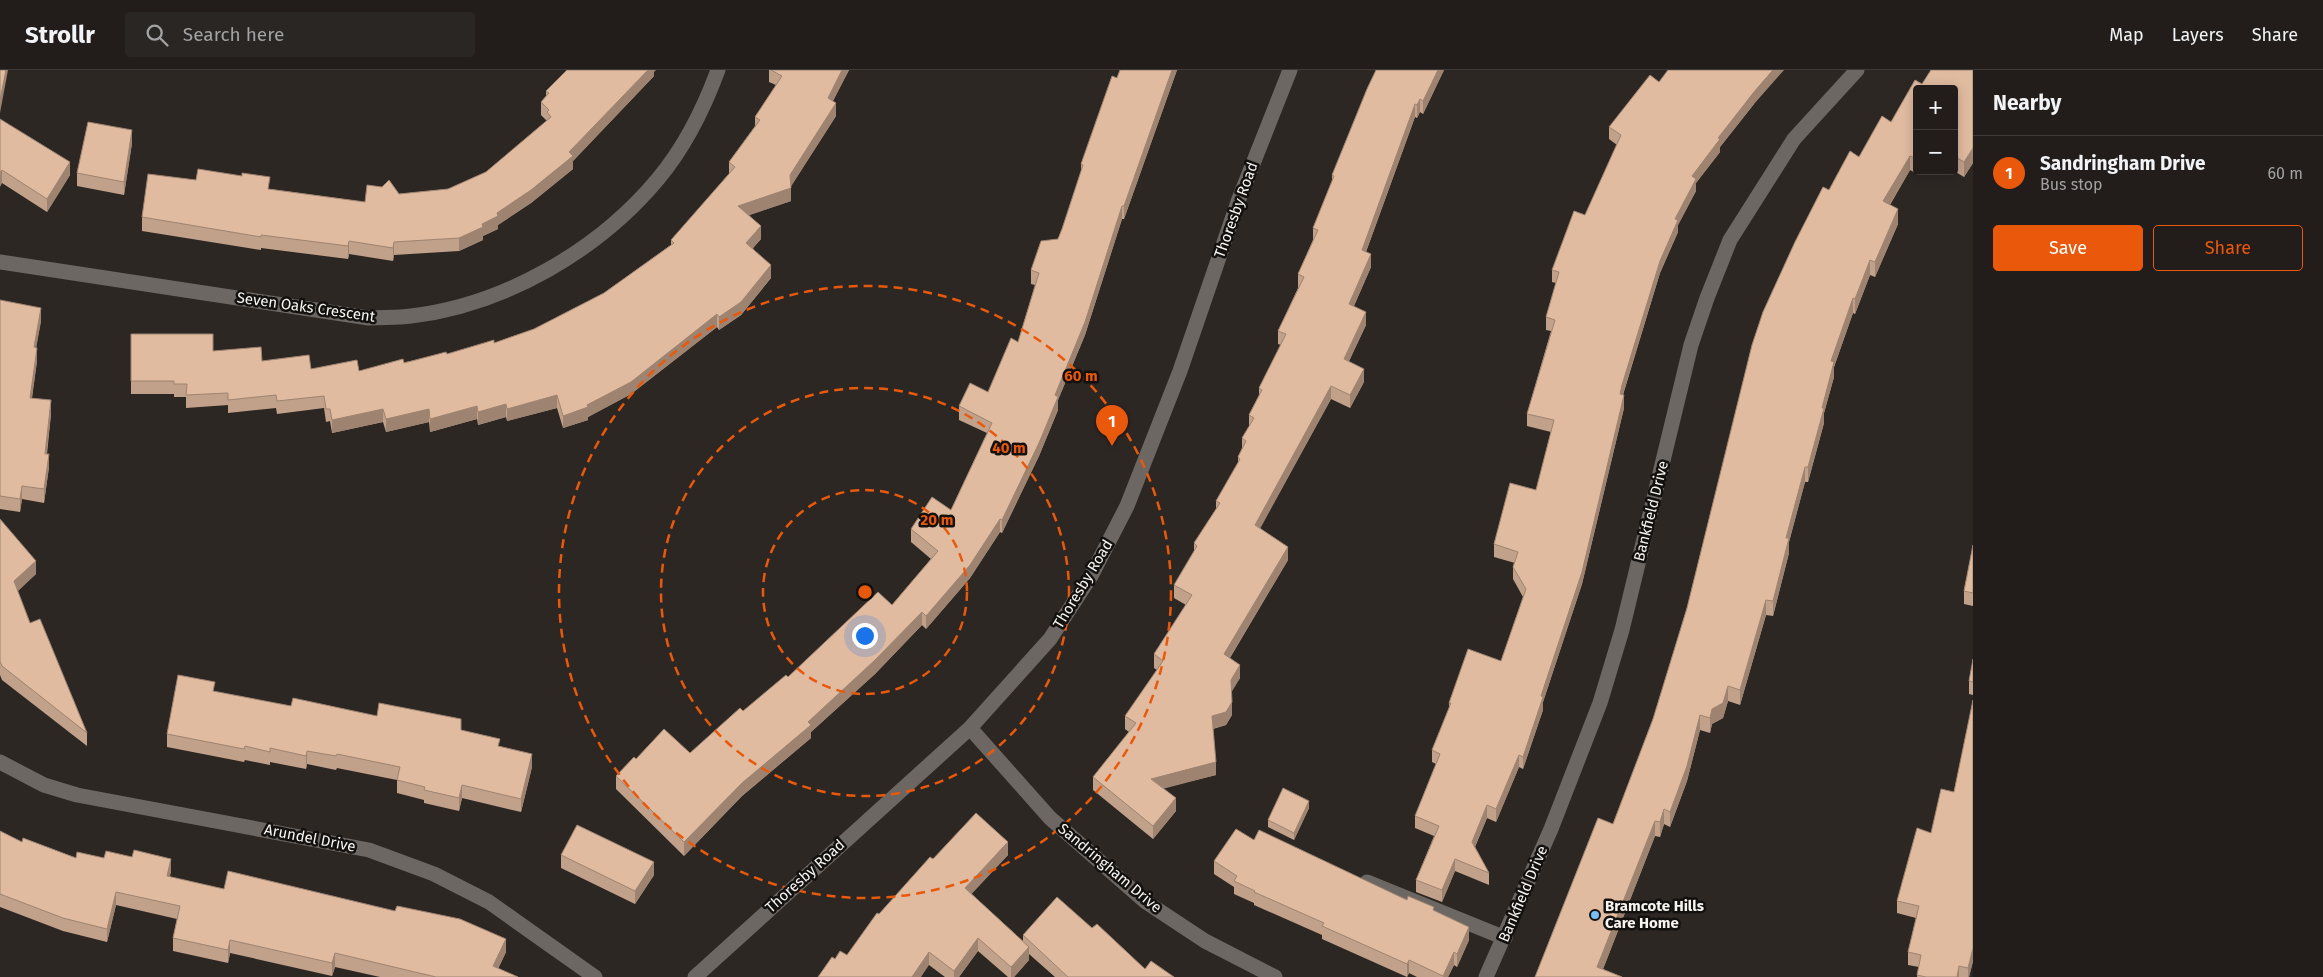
<!DOCTYPE html>
<meta charset="utf-8">
<style>
body{margin:0;font-family:"Fira Sans",sans-serif;background:#2a2624;color:#f1f3f6}
.controls{position:absolute;right:15px;top:15px;display:grid;overflow:hidden;border-radius:5px;box-shadow:0 2px 12px #0003}
.controls button{width:45px;height:45px;display:grid;place-items:center;padding:0;border:0;border-bottom:1px solid #3f3b3a;background:#221d1b;color:#f1f3f6;font:25px sans-serif}
.you{position:absolute;left:864px;top:565px;width:18px;height:18px;margin:-12px;border:4px solid #fff;border-radius:50%;background:#1a73e8;box-shadow:0 0 0 8px #1a73e833}
.badge{display:grid;place-items:center;width:32px;height:32px;border-radius:50%;background:#ea580c;color:#fff;font-size:16px;font-weight:700}
.pin{position:absolute;translate:-50% -41px;filter:drop-shadow(0 1px 2px #0008)}
.pin::after{content:'';position:absolute;top:26px;width:18px;height:15px;background:inherit;clip-path:polygon(0 0,100% 0,50% 100%)}
.list{margin:0;padding:0;list-style:none}
h2{display:flex;justify-content:space-between;align-items:center;height:65px;margin:0;padding:0 20px;font-size:21px}
h2 small{font-size:16px;font-weight:400;color:#a2a2a3}
.list li{display:grid;grid-template-columns:32px 1fr auto;gap:15px;align-items:center;box-sizing:border-box;height:75px;padding:0 20px;border-top:1px solid #3f3b3a}
.list b{display:block;font-size:19px;white-space:nowrap}
.list p{margin:0;font-size:16px;white-space:nowrap;color:#a2a2a3}
.list em{font-size:16px;font-style:normal;color:#a2a2a3}
.actions{display:flex;gap:10px;padding:15px 20px}
.actions a{flex:1;padding:11px 0;border:1px solid #ea580c;border-radius:5px;text-align:center;font-size:18px;color:#ea580c}
.actions .main{background:#ea580c;color:#fff}
.icon{flex:none;width:28px;height:28px;fill:none;stroke:currentColor;stroke-width:2;stroke-linecap:round;stroke-linejoin:round}
.map{position:relative;flex:none;width:1973px;height:907px;overflow:hidden}
header{display:flex;align-items:center;gap:30px;box-sizing:border-box;height:70px;padding:0 25px;background:#221d1b;border-bottom:1px solid #3f3b3a}
header strong{font-size:24px}
nav{display:flex;gap:28px;margin-inline-start:auto;font-size:18px}
.search{width:350px;height:45px;background:#2a2624;display:flex;align-items:center;gap:12px;box-sizing:border-box;padding:0 18px;border-radius:5px;color:#a2a2a3;font-size:19px}
main{display:flex}
aside{flex:1;background:#221d1b}
.map>svg:first-child{display:block}
.lines{fill:none;stroke-linecap:round;stroke-linejoin:round}
.minor{stroke:#6d6763;stroke-width:15}
.wall{fill:#c1a18a}
.shaded-wall{fill:#9d8370}
.building{fill:#e0bba0;stroke:#9d8370}
.ring{fill:none;stroke:#e8590c;stroke-width:2.5;stroke-dasharray:9 6}
.poi-dot{fill:#77bff7;stroke:#13110f;stroke-width:2}
.labels{text-anchor:middle;dominant-baseline:central;stroke-width:5;stroke-linejoin:round;paint-order:stroke}
.street-label{font-size:15px;fill:#f7f4f1;stroke:#13110f}
.poi-label{font-size:15px;font-weight:bold;fill:#f7f4f1;stroke:#13110f;text-anchor:start}
.centre{fill:#e8590c;stroke:#13110f;stroke-width:2.5}
.ring-label{font-size:15px;text-anchor:middle;font-weight:bold;fill:#e8590c;stroke:#13110f;stroke-width:5;stroke-linejoin:round;paint-order:stroke}
</style>
<header>
<strong>Strollr</strong>
<div class="search"><svg class="icon" aria-label="search" viewBox="0 0 24 24"><circle cx="10" cy="10" r="6"/><path d="M15 15l6 6"/></svg>Search here</div>
<nav><a>Map</a><a>Layers</a><a>Share</a></nav>
</header>
<main>
<div class="map">
<svg width="1973" height="907" viewBox="0 0 1973 907">
<rect width="100%" height="100%" fill="#2d2724"/>
<g class="lines">
<path class="minor" d="M0 192 369 248C383 247 397 248 411 246 504 235 598 181 658 109 684 78 704 38 718 0
M970 658 1050 748 1146 832 1205 871 1275 907
M0 692 44 715 77 725 369 780 434 804 489 832 595 907
M1367 812 1505 868
M695 907 970 658 1050 569 1091 506 1127 436 1180 301 1239 129 1290 0
M1486 907 1551 759 1600 633 1622 560 1691 275 1707 228 1730 170 1794 69 1857 0"/>
</g>
<path class="wall" d="M769 0H849L833 31 836 46 791 116V131L749 145 761 169 753 178 771 208 741 245 719 260 717 257 631 324 588 347V350L563 358 557 338 507 351 506 347 478 355 477 349 430 362 429 352 386 362 383 352 332 363 330 351 326 352 324 338 277 344 276 338 228 343V335L186 338V327H174V324H131V264L262 291 311 299 359 301 447 284 494 273 534 259 604 223 671 175V170L729 105V92L755 56V47L776 15 769 12Z
M1120 0H1177L1124 149H1122L1085 265 1058 330V340L1039 386 1002 463 1000 462 970 508 926 559 922 555 875 604 811 662V668L742 726 684 786 616 719V706L636 689 690 683 788 607 892 535 931 489 911 472V459L951 440 987 363 959 350V336L988 322 1018 272 1035 215 1031 214V200L1058 169 1062 159 1081 102V94Z
M1444 0 1423 44 1420 42 1417 48 1415 47 1366 182 1371 197 1354 236 1366 255 1349 291 1364 312 1350 338 1331 329 1260 458 1288 490 1230 588 1240 608 1231 622 1232 645 1226 655 1213 659 1216 705 1163 718 1176 741 1153 769 1093 720V707L1129 662 1125 659V646L1157 600 1154 598V584L1186 535 1174 528V515L1194 482V473L1216 439V431L1238 394V387L1242 378V368L1249 357V345L1259 325V318L1281 275 1278 274V261L1298 218V204L1313 170V158L1332 111V105Z
M1931 0H1973V93L1964 107 1954 101V19H1917V101H1921L1919 105 1910 100 1890 135 1898 139V154L1875 207 1870 205 1855 244 1853 243 1834 297V307L1824 343V353L1808 412H1805L1789 472V483L1773 546 1766 545 1740 635 1728 631 1723 648 1712 654 1710 663 1700 660 1687 711 1670 757 1664 754 1660 767 1655 766 1603 899 1622 907H1535L1598 748 1613 754 1653 649 1687 538 1752 275 1763 242 1795 172 1823 117 1829 120 1850 81 1859 87 1882 46 1891 52 1915 10 1922 14Z
M654 2V6L573 91V99L531 133 498 155V159L483 166V170L459 181 394 185 393 191 349 184 348 189 261 178V180L142 161V147L270 119 365 132 399 124 448 119 486 102 547 51 541 45V32L546 26V21Z
M1659 12 1754 34 1720 77V82L1696 113V121L1678 155V162L1660 203 1623 325 1624 338 1582 514 1543 632V640L1523 699 1519 697 1496 752 1487 748 1475 777 1489 803V815L1455 801 1442 832 1416 822V810L1434 766 1415 758V746L1436 694 1432 692V680L1449 638V633L1501 591 1523 527 1513 509V497L1515 493 1494 487V474L1536 420 1551 362 1527 356V344L1551 261 1546 260V247L1556 213 1552 212V200L1585 145 1617 75 1609 69V57Z
M0 49 70 105 47 142 2 113Z
M132 73 124 125 77 116V103Z
M0 230 41 251 36 277 37 291 32 328 51 344 47 384 49 397 44 433 22 429 20 442 0 439Z
M0 449 36 504 17 521 30 553 87 663V676L2 610 0 605Z
M1973 475V536L1964 534V521Z
M1973 589V625L1969 624V611Z
M215 622 291 636 377 646 461 660 500 677 532 697 521 742 462 728 459 741 424 733V730L397 723V710L337 698 336 700 307 694 306 699 270 692V695L245 690 244 692 167 677V664Z
M1973 630V891L1969 907H1917L1919 897 1908 895V882L1916 848 1897 843V831L1931 763 1954 722Z
M1309 738 1294 770 1268 757V750Z
M0 761 22 772 76 788H104L171 802 169 807 506 882 498 899 518 907H380L335 897 332 906 230 883 228 893 173 881V868L177 849 116 835 107 872 63 861 0 837Z
M1254 770 1434 840 1469 870 1457 897 1454 895 1448 907H1417L1409 903 1407 907 1322 869V865L1254 835V833L1234 824V817L1214 804V791Z
M561 785 654 805 635 834 561 798Z
M1008 785 971 824 1023 871V865L1092 858 1145 899 1174 907H1055L1029 884V890L1014 907H1008L978 881 959 907H945L929 895 835 889 847 885 879 844 933 789Z"/>
<path class="shaded-wall" d="M6 0H8L0 43V30Z
M648 0H656L654 2V6L573 91V99L531 133 498 155V159L483 166V170L459 181V168L482 154 497 143 569 82Z
M842 0H849L828 40V28Z
M1172 0H1177L1124 149V136Z
M1438 0H1444L1423 44V31Z
M1773 0H1784L1754 34 1720 77V82L1696 113V121L1678 155V162L1660 203 1622 327 1620 324 1622 315 1660 191 1675 149 1692 106 1718 68 1754 22Z
M1420 29V42L1417 48V35Z
M836 33V46L790 118V105Z
M1415 34V47L1362 193V180Z
M132 60V73L124 125V112Z
M1973 78V93L1964 107V92Z
M1910 86V100L1883 146V131Z
M70 92V105L47 142V129Z
M2 100V113L0 117V103Z
M791 118V131L738 149V136Z
M1122 136V149L1085 265 1058 330V340L1039 386 1002 463V450L1055 325Z
M1898 139V154L1875 207V192Z
M761 156V169L746 186V173Z
M349 171V184L348 189V176Z
M394 172V185L393 191V178Z
M1371 184V197L1349 247V234Z
M1870 190V205L1855 244V229Z
M771 195V208L741 245 719 260V247Z
M1853 228V243L1834 297V307L1824 343V353L1808 412V397L1822 338 1831 291Z
M41 238V251L34 290V277Z
M1366 242V255L1344 302V289Z
M717 244V257L631 324 588 347V350L563 358V346L587 335Z
M37 278V291L30 341V328Z
M1364 299V312L1350 338V325Z
M1331 316V329L1255 468V455Z
M557 325V338L507 351V339Z
M1624 325V338L1582 514 1543 632V640L1523 699V687L1541 626Z
M51 330V344L45 397V384Z
M506 334V347L478 355V342Z
M477 336V349L430 362V349Z
M383 339V352L332 363V350Z
M429 339V352L386 362V349Z
M49 384V397L44 433V419Z
M1805 397V412L1789 472V483L1773 546V531L1786 468Z
M22 416V429L20 442V429Z
M1000 449V462L970 508 926 559V546Z
M1288 477V490L1224 597V584Z
M36 491V504L14 525V511Z
M1766 530V545L1740 635V620Z
M922 542V555L875 604 811 662V668L742 726 684 786V772L742 713Z
M1240 595V608L1231 623V610Z
M1728 616V631L1723 648 1712 654 1710 663V648L1712 639Z
M1232 632V645L1226 655 1212 659V646Z
M1700 645V660L1687 711 1670 757V742Z
M307 681V694L306 699V686Z
M532 684V697L521 742V729Z
M1519 685V697L1496 752V739Z
M1216 692V705L1151 722V709Z
M462 715V728L459 741V728Z
M1176 728V741L1153 769V756Z
M1309 731V738L1294 770V763Z
M1487 735V748L1472 784V772Z
M1664 739V754L1660 767V752Z
M1655 751V766L1600 907 1597 897Z
M1008 772V785L965 831V818Z
M171 789V802L167 819V806Z
M1455 789V801L1442 832V820Z
M654 792V805L635 834V821Z
M116 822V835L107 872V859Z
M1469 857V870L1457 897V884Z
M978 868V881L959 907H954V901Z
M506 869V882L494 907 493 896Z
M230 870V883L228 893V880Z
M1029 877V890L1014 907H1011V897Z
M1973 878V891L1969 907H1968V898Z
M929 882V895L921 907H912Z
M1454 882V895L1448 907H1443Z
M335 883V897L332 906V893Z
M1409 890V903L1407 907V894Z
M1959 896V907H1957Z"/>
<path class="building" d="M0 0H6L0 30Z
M567 0H648L569 82 573 86 531 120 497 143 498 146 482 154 483 157 459 168 394 172 393 178 349 171 348 176 261 165V167L142 147 148 104 196 110 198 99 242 106V103L270 107 268 119 365 132 367 115 382 117 389 110 399 124 448 119 486 102 551 47 547 42 549 40 541 32 549 23 546 21Z
M771 0H842L828 28 836 33 790 105 791 118 738 136 761 156 746 173 771 195 741 232 719 247 717 244 631 312 587 335 588 337 563 346 557 325 507 339 506 334 478 342 477 336 430 349 429 339 386 349 383 339 332 350 330 339H326L324 326 277 331 276 325 228 330V323L186 325 187 314H174V311H131V264H213V281L261 277 262 291 309 285 311 299 357 290 359 301 403 289 404 293 446 282 447 284 494 270V273L534 259 604 223 674 173 671 170 735 97 729 92 760 50 755 47 782 6Z
M1120 0H1172L1124 136H1122L1085 252 1055 325 1058 327 1039 373 1002 450 1000 449 970 495 926 546 922 542 875 590 808 652 811 655 742 713 684 772 616 706 634 687 636 689 664 659 690 683 740 638 743 641 786 605 788 607 878 522 892 535 938 481 911 459 932 427 951 440 992 353 959 336 970 313 988 322 1011 268 1018 272 1039 203 1031 200 1041 171 1058 169 1062 159 1083 95 1081 94 1112 6 1117 8Z
M1376 0H1438L1423 31 1420 29 1417 35 1415 34 1362 180 1371 184 1349 234 1366 242 1344 289 1364 299 1350 325 1331 316 1255 455 1288 477 1224 584 1240 595 1231 610 1232 632 1226 642 1212 646 1216 692 1151 709 1176 728 1153 756 1093 707 1136 653 1125 646 1163 591 1154 584 1192 525 1174 515 1197 476 1194 473 1220 433 1216 431 1240 389 1238 387 1246 371 1242 368 1254 348 1249 345 1262 320 1259 318 1286 264 1278 261 1304 207 1298 204 1318 160 1313 158 1334 106 1332 105 1367 19Z
M1668 0H1773L1754 22 1718 68 1720 69 1692 106 1696 109 1675 149 1678 150 1660 191 1622 315 1620 324 1624 325 1582 502 1541 626 1543 627 1523 687 1519 685 1496 739 1487 735 1472 772 1489 803 1455 789 1442 820 1416 810 1439 756 1415 746 1440 684 1432 680 1451 633H1449L1468 579 1501 591 1526 519 1513 497 1518 482 1494 474 1510 413 1536 420 1554 350 1527 344 1555 250 1546 247 1559 202 1552 200 1574 141 1585 145 1621 65 1609 57 1650 5 1659 12Z
M1931 0H1973V78L1964 92 1954 86V19H1917V89L1910 86 1883 131 1898 139 1875 192 1870 190 1855 229 1853 228 1831 291 1834 292 1822 338H1824L1808 397H1805L1786 468H1789L1773 531 1766 530 1740 620 1728 616 1723 633 1712 639 1710 648 1700 645 1687 696 1670 742 1664 739 1660 752 1655 751 1597 897 1622 907H1535L1598 748 1613 754 1653 649 1687 538 1752 275 1763 242 1795 172 1823 117 1829 120 1850 81 1859 87 1882 46 1891 52 1915 10 1922 14Z
M0 49 70 92 47 129 2 100 0 103Z
M88 52 132 60 124 112 77 103Z
M0 230 41 238 34 277 37 278 30 328 51 330 45 384H49L44 419 22 416 20 429 0 426Z
M0 449 36 491 14 511 30 553 40 549 87 663 2 596 0 591Z
M1973 475V523L1964 521Z
M1973 589V612L1969 611Z
M178 605 215 612 213 621 291 636 293 628 377 646 379 633 461 649V660L500 669 498 676 532 684 521 729 462 715 459 728 424 720 425 717 397 710 400 697 337 684 336 686 307 681 306 686 270 678V682L245 676 244 679 167 664Z
M1973 630V878L1968 898 1959 896 1957 907H1926L1917 905 1921 885 1908 882 1919 836 1897 831 1917 758 1931 763 1941 719 1954 722Z
M1283 718 1309 731 1294 763 1268 750Z
M976 743 1008 772 965 818 1029 877 1011 897 978 868 954 901 929 882 912 907H818L832 887 835 889 840 881 847 885 877 843 879 844 930 787 933 789Z
M577 755 654 792 635 821 561 785Z
M1236 759 1254 770 1259 760 1407 830 1408 826 1434 837 1433 840 1469 857 1457 884 1454 882 1443 906 1409 890 1407 894 1322 856 1324 853 1254 822 1255 821 1234 811 1237 806 1214 791Z
M0 761 22 772 23 768 76 788 77 782 104 788 106 781 132 787 134 780 171 789 167 806 224 819 228 801 395 841 397 836 460 849 506 869 493 896 518 907H436L335 883 332 893 230 870 228 880 173 868 180 836 116 822 107 859 63 848 0 824Z
M1057 827 1092 858 1097 854 1145 899 1151 891 1174 907H1068L1023 865Z"/>
<g class="ring">
<circle cx="865" cy="522" r="102"/>
<circle cx="865" cy="522" r="204"/>
<circle cx="865" cy="522" r="306"/>
</g>
<circle class="poi-dot" cx="1595" cy="845" r="5"/>
<g class="labels">
<g class="street-label">
<text transform="translate(1236 140) rotate(-70)">Thoresby Road</text>
<text transform="translate(306 237) rotate(8)">Seven Oaks Crescent</text>
<text transform="translate(1651 441) rotate(-76)">Bankfield Drive</text>
<text transform="translate(1083 514) rotate(-59)">Thoresby Road</text>
<text transform="translate(310 768) rotate(11)">Arundel Drive</text>
<text transform="translate(1110 798) rotate(40)">Sandringham Drive</text>
<text transform="translate(805 806) rotate(-42)">Thoresby Road</text>
<text transform="translate(1523 824) rotate(-67)">Bankfield Drive</text>
</g>
<g class="poi-label">
<text x="1605" y="836">Bramcote Hills<tspan x="1605" dy="17">Care Home</tspan></text>
</g>
</g>
<circle cx="865" cy="522" r="8" class="centre"/>
<g class="ring-label">
<text x="1081" y="311">60 m</text>
<text x="1009" y="383">40 m</text>
<text x="937" y="455">20 m</text>
</g>
</svg>
<div class="controls">
<button>+</button>
<button>−</button>
</div>
<div class="you"></div>
<div class="pin badge" style="left:1112px;top:376px">1</div>
</div>
<aside>
<h2>Nearby<small></small></h2>
<ul class="list">
<li><span class="badge">1</span><div><b>Sandringham Drive</b><p>Bus stop</p></div><em>60 m</em></li>
</ul>
<div class="actions"><a class="main">Save</a><a>Share</a></div>
</aside>
</main>
